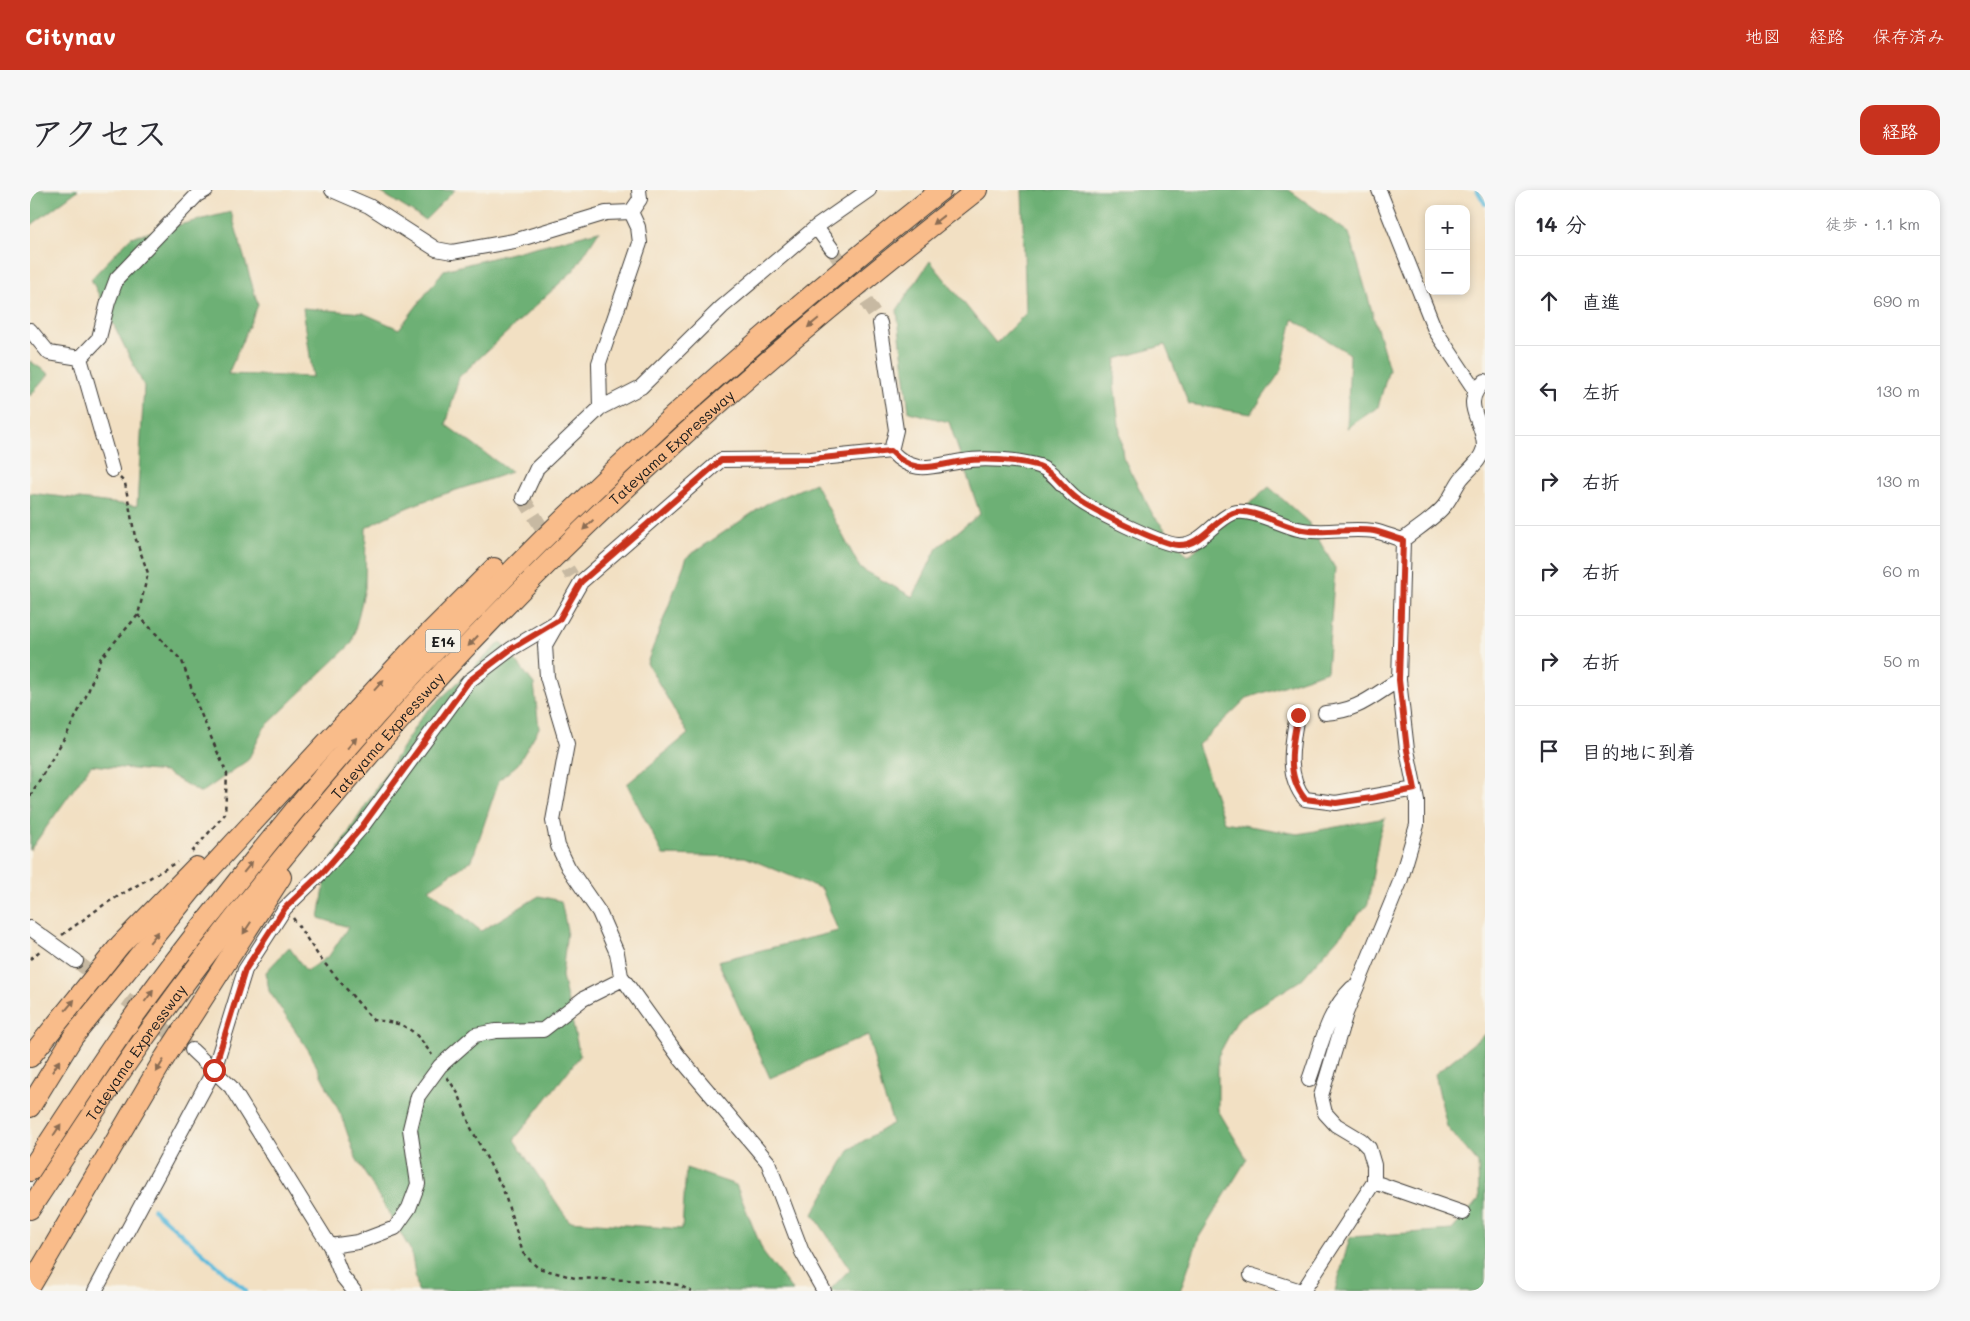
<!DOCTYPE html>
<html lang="ja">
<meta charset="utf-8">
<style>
body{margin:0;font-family:Mali,"Klee One",sans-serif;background:#f7f7f7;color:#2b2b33}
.controls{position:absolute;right:15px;top:15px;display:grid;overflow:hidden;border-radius:10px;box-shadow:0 2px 8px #0003}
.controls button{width:45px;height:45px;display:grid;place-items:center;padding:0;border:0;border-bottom:1px solid #e1e1e2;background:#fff;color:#2b2b33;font:25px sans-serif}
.stop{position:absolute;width:15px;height:15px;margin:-11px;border:4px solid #c8321e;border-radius:50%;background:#fff}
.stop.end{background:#c8321e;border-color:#fff;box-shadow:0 1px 5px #0008}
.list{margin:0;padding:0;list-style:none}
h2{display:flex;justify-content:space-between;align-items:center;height:65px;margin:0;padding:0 20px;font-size:21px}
h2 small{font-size:16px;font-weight:400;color:#7c7c81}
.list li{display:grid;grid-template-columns:32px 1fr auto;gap:15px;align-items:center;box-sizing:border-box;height:90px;padding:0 20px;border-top:1px solid #e1e1e2}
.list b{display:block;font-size:19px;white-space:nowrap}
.list em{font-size:16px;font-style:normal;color:#7c7c81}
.icon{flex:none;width:28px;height:28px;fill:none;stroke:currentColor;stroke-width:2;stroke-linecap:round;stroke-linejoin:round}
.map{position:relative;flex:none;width:1455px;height:1101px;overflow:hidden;border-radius:15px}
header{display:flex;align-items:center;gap:30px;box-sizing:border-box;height:70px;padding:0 25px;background:#c8321e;color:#fff}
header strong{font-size:24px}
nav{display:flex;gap:28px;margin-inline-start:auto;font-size:18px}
.intro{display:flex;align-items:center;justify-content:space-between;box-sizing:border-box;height:120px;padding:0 30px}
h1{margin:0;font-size:35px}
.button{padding:12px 22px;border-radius:15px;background:#c8321e;color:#fff;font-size:18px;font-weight:700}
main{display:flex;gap:30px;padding:0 30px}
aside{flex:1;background:#fff;border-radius:15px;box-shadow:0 2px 8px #0003}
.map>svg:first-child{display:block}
.forest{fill:#6db074;stroke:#446648}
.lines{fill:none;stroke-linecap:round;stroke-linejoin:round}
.stream{stroke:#5dbbdc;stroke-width:4}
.minor-tunnel{stroke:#c7b9a2;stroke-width:14;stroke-dasharray:14 7;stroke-linecap:butt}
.minor-casing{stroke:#3c3935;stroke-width:16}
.highway-casing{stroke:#3c3935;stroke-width:22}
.path{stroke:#3c3935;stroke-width:2.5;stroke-dasharray:4 4;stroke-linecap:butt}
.minor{stroke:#fff;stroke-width:14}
.highway{stroke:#f9bc8a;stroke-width:20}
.oneway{fill:#8a6c53}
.route{stroke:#c8321e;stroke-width:6}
.labels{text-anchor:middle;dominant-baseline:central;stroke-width:4;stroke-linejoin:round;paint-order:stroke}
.shield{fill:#f7f3e8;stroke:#5e5c59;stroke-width:1}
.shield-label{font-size:14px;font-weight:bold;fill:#1c1c1c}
.street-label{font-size:15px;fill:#1c1c1c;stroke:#f7f3e8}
</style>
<header>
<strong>Citynav</strong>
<nav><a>地図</a><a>経路</a><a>保存済み</a></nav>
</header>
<div class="intro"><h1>アクセス</h1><a class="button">経路</a></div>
<main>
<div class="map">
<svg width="1455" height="1101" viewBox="0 0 1455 1101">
<rect width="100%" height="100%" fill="#f7f3e8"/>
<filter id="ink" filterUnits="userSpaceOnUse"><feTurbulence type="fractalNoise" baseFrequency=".02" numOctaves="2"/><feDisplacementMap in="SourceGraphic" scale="10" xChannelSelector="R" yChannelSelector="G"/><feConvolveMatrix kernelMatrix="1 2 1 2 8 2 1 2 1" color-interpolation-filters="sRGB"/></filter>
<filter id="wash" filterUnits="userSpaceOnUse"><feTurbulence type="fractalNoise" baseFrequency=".0096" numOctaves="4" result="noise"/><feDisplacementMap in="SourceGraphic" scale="20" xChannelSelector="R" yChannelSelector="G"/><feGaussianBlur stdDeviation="1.12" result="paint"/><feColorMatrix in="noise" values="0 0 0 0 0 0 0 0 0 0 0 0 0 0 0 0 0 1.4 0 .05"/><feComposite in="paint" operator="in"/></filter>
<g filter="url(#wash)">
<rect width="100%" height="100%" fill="#f2e0c3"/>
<path class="forest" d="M0 0H48L0 36Z
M347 0H425L395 30Z
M992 0H1259L1319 43 1359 179 1348 217 1317 238 1320 164 1263 129 1251 181 1221 224 1159 214 1135 155 1086 169 1084 194 1093 267 1123 325 1158 366 1239 297 1279 333 1305 378 1297 481 1217 508 1168 555 1194 632 1268 644 1355 628 1349 647 1338 714 1271 790 1208 829 1188 866V920L1217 969 1169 1047 1150 1101H799L820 1079 783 1024 820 959 863 933 853 904 838 845 740 888 688 771 808 741 792 699 715 667 633 665 597 594 658 544 617 473 657 367 736 314 785 293 830 378 883 407 907 358 950 324 919 232 879 222 867 120 900 71 966 153 996 123Z
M201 22 228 115 198 184 283 187 273 118 333 123 369 139 414 80 569 41 544 80 429 187 416 235 481 282C431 300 381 311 336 338L335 398 322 453 234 538 218 570 171 603 135 582 61 575 0 660V303L107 316 114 196 61 89 101 47Z
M0 171 19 184 0 206Z
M471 452 504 494 509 538 488 574 469 590 442 670 399 699 451 741 509 706 531 711 537 740 532 786 550 866 484 950 539 1031 652 1039 656 978 706 995 734 1064 763 1101H388L381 1061 326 968 311 925 279 861 239 801 236 782 259 757 276 781 299 766 318 737 289 728 298 675 392 526Z
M1455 844V1101H1305L1320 1047 1422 1040 1449 1009 1448 973 1417 937 1405 884Z"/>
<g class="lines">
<path class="stream" d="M1447 0 1455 14
M123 1019 216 1101"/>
</g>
</g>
<g filter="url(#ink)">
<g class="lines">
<path class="minor-tunnel" d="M802 59 850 133
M493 308 542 386
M46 771 162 860"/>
<defs>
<path id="minor" d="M302 0 339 16 406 59 422 62 484 51 576 23 601 22
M1349 0 1405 140 1445 200
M601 22 610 9 609 0
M786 37 802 59
M850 133 866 240 861 261
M0 140 19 163 50 168 69 148 78 112 87 88 167 5 176 0
M50 168 82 280
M570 218 569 173 610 53 608 37 601 22
M861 261C885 287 903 275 933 271 953 267 990 270 1009 276 1024 281 1033 298 1046 308 1061 320 1130 354 1148 355 1171 356 1183 331 1203 323 1219 317 1251 335 1268 339 1292 345 1319 337 1344 341 1353 343 1363 347 1373 350
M493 308 507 278 570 218 611 197 692 117 786 37 839 0
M1295 523C1329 521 1342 506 1369 490
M1267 525C1262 554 1255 585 1275 609L1306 613 1385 599
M0 738 46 771
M591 786 650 868 738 972 772 1062 794 1101
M162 860 201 897 300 1056 312 1086 324 1101
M1279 890C1291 858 1296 823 1322 798
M1344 992 1433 1023
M300 1056 328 1052 365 1038 379 1018 388 994 380 939 388 906 410 876 445 845 466 841 513 840 553 809 589 791 591 786 587 763 569 722 538 677 528 656 523 631 537 554 517 487 515 455 551 392 691 270 781 269 861 261
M1221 1085 1271 1101
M65 1101 184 880 215 780 255 718 293 681 331 638 439 491 481 459 528 431
M1273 1101 1344 992V975L1339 958 1331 950 1306 935 1295 923 1291 906 1316 823 1370 692 1387 635V610L1377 560 1369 490 1373 350C1386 339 1404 329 1415 315 1421 308 1425 297 1431 289 1440 278 1450 272 1454 258 1455 230 1428 215 1455 191"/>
<g id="highway">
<path d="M0 867 90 755 166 677"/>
<path d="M0 917 43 847 169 691 380 462 464 378"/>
<path d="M0 981C31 934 62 886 94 840 125 796 158 753 192 711 357 498 544 307 749 133 802 88 855 43 911 0"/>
<path id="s1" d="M0 1019C37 963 74 905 113 850 199 730 293 616 391 506 559 320 750 154 947 0"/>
<path d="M0 1097 132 872 251 687"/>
</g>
</defs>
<use href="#minor" class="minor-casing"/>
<use href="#highway" class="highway-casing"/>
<path class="path" d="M108 425 152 471 168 517 197 584 195 624 162 662
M0 606 38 542 58 502 70 469 108 425 118 383 105 347 95 293 90 288
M263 728 290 768 343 830C377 833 383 838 402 865
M32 745 75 714 147 672
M0 769 11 760
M417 887 429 905 441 938 473 999 493 1063 508 1078 545 1088 623 1091 649 1095 661 1101"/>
<use href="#minor" class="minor"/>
<use href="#highway" class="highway"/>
</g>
<defs><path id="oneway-solid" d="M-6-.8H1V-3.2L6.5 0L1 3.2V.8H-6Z" transform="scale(1.25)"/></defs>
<g class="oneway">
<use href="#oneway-solid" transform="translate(908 30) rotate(142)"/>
<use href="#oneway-solid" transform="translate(783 133) rotate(140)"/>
<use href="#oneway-solid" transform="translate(558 335) rotate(136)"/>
<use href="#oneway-solid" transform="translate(443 451) rotate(133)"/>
<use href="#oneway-solid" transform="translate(349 495) rotate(-48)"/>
<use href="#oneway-solid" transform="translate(322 553) rotate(-49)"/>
<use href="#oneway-solid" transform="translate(218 677) rotate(-51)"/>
<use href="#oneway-solid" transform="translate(217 738) rotate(123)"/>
<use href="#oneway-solid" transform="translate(124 747) rotate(-51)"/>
<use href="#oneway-solid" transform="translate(119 806) rotate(-53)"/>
<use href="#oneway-solid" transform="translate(40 815) rotate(-50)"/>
<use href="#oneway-solid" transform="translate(26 876) rotate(-58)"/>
<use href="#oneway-solid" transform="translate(130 876) rotate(121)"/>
<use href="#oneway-solid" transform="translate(27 940) rotate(-57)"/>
</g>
</g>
<g class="lines" filter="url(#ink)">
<path class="route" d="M184 880 215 780 255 718 293 682 331 638 439 491 481 459 529 430 551 392 691 270 782 269 861 261C885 287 903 275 934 271 953 268 990 270 1009 276 1024 281 1033 298 1046 308 1061 320 1130 354 1148 355 1171 356 1183 331 1203 323 1219 317 1251 335 1268 339 1292 345 1319 337 1344 341 1353 343 1363 347 1373 350L1369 490 1377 560 1385 599 1342 608 1306 613 1275 609C1255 585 1262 554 1268 525"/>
</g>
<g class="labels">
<rect class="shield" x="395.5" y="439.5" width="35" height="23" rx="4"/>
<g class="shield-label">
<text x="413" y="451">E14</text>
</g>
<g class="street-label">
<text stroke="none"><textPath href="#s1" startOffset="999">Tateyama Expressway</textPath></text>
<text stroke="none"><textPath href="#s1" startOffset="594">Tateyama Expressway</textPath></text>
<text stroke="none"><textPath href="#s1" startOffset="189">Tateyama Expressway</textPath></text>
</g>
</g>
</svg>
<div class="controls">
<button>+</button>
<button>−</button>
</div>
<div class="stop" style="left:184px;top:880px"></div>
<div class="stop end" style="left:1268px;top:525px"></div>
</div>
<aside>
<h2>14 分<small>徒歩 · 1.1 km</small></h2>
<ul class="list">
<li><svg class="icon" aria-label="ahead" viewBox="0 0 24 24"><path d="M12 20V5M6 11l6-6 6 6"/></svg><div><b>直進</b></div><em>690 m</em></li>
<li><svg class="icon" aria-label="left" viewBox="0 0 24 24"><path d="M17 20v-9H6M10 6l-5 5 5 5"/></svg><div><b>左折</b></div><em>130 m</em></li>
<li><svg class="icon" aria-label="right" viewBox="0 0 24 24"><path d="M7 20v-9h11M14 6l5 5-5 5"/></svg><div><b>右折</b></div><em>130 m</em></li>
<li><svg class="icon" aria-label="right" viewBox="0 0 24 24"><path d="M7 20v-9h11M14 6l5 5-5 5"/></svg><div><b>右折</b></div><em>60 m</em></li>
<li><svg class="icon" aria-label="right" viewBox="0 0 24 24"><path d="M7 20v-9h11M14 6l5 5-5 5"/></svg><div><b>右折</b></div><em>50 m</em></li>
<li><svg class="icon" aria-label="arrive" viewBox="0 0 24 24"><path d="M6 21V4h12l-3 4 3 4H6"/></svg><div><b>目的地に到着</b></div></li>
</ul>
</aside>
</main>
